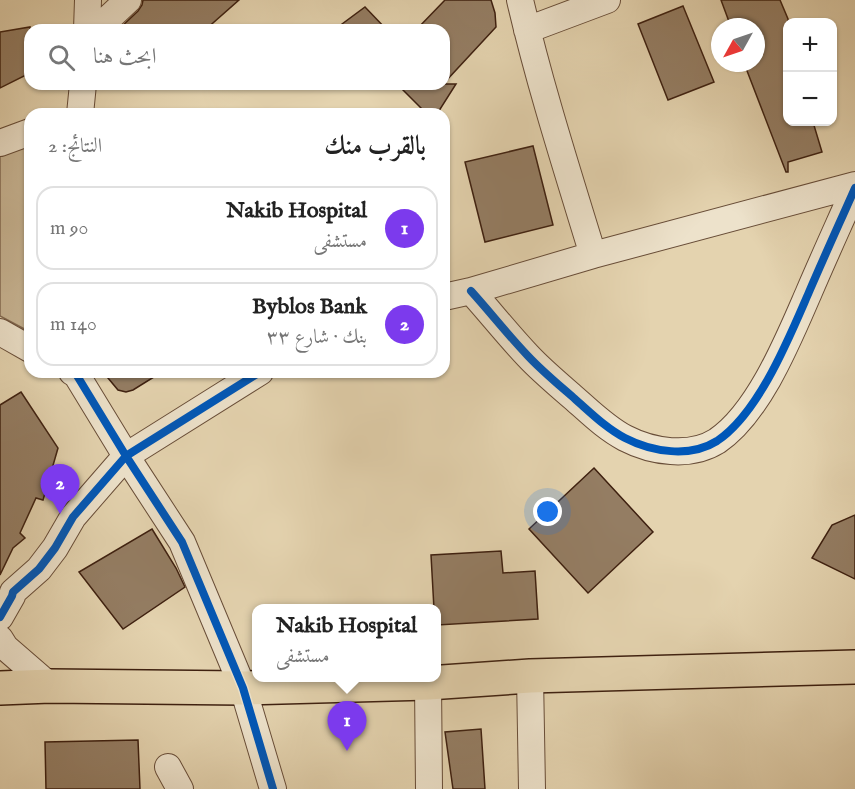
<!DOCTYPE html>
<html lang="ar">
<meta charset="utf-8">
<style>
body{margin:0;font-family:"IM FELL English",Amiri,serif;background:#f2f2f2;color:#222;direction:rtl}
.controls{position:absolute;right:18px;top:18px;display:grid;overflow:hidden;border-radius:12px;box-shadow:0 2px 4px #0004}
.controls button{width:54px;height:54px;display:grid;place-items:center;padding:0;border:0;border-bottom:2px solid #e0e0e0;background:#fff;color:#222;font:30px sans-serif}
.compass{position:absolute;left:711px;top:18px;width:54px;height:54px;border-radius:50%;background:#fff;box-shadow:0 2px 4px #0004;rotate:230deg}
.you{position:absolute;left:548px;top:512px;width:21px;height:21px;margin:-15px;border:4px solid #fff;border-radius:50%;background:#1a73e8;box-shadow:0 0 0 9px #1a73e833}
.badge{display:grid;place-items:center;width:39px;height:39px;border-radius:50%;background:#7c3aed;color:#fff;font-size:20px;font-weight:700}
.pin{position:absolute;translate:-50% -50px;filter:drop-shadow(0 2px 3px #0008)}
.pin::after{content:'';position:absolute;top:32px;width:21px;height:18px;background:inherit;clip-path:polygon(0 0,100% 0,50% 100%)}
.popup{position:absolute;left:252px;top:604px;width:189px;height:78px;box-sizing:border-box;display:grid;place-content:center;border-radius:12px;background:#fff;filter:drop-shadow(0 2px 4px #0005);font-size:20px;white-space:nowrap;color:#767676}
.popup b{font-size:22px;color:#222}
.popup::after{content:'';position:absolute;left:50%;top:100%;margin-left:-12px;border:12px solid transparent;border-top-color:#fff}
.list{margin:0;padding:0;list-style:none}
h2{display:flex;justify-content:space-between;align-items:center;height:78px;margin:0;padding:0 24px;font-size:26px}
h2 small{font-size:20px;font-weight:400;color:#767676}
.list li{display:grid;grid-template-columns:39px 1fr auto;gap:18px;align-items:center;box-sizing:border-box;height:84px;margin:0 12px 12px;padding:0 12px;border:2px solid #e0e0e0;border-radius:18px}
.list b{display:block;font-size:22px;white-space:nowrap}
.list p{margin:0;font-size:20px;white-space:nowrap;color:#767676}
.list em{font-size:20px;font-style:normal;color:#767676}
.icon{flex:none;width:33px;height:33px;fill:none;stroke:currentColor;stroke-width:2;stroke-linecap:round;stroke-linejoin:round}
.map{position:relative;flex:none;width:855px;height:789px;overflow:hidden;direction:ltr}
.search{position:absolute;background:#fff;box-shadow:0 2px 4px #0004;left:24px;top:24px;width:426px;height:66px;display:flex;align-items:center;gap:15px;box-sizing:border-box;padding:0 21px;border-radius:18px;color:#767676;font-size:22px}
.panel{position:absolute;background:#fff;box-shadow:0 2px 4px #0004;left:24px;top:108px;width:426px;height:270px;border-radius:18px;direction:rtl}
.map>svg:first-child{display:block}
.green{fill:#c8b594;stroke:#836a52;stroke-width:1.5}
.building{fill:#947d63;stroke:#3e2010;stroke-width:1.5}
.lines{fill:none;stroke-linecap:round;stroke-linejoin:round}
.minor-casing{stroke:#684d38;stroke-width:28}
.major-casing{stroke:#3e2010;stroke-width:36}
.minor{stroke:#ede2cb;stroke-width:26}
.major{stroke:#e4d3af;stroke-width:33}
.cycleway-casing{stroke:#ede2cb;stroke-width:11}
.cycleway{stroke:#0057b8;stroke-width:8}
</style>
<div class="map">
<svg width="855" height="789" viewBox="0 0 855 789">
<rect width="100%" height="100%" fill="#e4d3af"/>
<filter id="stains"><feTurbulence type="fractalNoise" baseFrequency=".00333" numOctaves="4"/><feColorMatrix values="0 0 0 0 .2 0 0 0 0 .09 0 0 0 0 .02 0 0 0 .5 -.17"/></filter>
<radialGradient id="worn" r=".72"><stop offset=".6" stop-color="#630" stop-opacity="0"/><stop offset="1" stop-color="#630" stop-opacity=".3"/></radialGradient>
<path class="green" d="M30 142V332L0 316V153Z"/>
<path class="building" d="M143 0H239L205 30H118L138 11 142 5Z
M445 0H491L495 13 496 27 444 83V30H416Z
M721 0H780L788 19V122H813L822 152 788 162V172H786L744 63H756V27H731Z
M683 6 714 82 668 100 638 24Z
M365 7 387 30H334Z
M30 27V73L0 88V32Z
M397 84H456L437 114H427Z
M533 146 553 225 485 242 465 162Z
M103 372H162L133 390 126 392 118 390Z
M21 392 58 448 43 500 36 498 20 533 25 538 13 548 0 575V405Z
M594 468 653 532 588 593 529 529Z
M855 515V579L812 558 832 525Z
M152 529 176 568 185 587 123 629 79 572Z
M501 551 503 573 535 571 538 619 437 625V609H434L431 555Z
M481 729 485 789H453L445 732Z
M138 740 140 789H46L45 742Z"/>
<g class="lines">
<defs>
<path id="minor" d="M520 0C540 86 567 170 593 255
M87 30 88 0
M96 30 128 0
M527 30 607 0
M80 114 83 84
M0 143 30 132
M471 291C490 312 508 335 528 356 542 371 559 385 575 399 591 413 606 428 625 438 652 452 690 458 717 441 759 413 789 338 809 292 824 257 840 222 855 188
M444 297 471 291 593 255 855 185
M0 332 30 349
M72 372 76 374 126 456 182 542 243 688 273 789
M0 617 12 596 13 592 39 569 55 548 73 517 126 456 260 372
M0 639 5 647 50 686
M530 676 532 789
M428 683 429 789
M168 767 180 789"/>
<path id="major" d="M0 688 50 686 243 688 428 683 530 676 855 667"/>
</defs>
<use href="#minor" class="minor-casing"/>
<use href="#major" class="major-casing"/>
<use href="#minor" class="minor"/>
<use href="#major" class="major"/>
<defs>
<path id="cycleway" d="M471 291C490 312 508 335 528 356 542 371 559 385 575 399 591 413 606 428 625 438 652 452 690 458 717 441 759 413 789 338 809 292 824 257 840 222 855 188
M72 372 76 374 126 456 182 542 243 688 273 789
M0 617 12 596 13 592 39 569 55 548 73 517 126 456 260 372"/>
</defs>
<use href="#cycleway" class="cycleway-casing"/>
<use href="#cycleway" class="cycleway"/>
</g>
<rect width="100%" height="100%" filter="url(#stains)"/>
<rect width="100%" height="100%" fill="url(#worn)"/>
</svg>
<div class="controls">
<button>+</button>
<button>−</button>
</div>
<svg class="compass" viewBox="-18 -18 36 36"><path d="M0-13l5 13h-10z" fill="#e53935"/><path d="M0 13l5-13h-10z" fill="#767676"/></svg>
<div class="you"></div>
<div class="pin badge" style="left:347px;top:751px">1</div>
<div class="popup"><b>Nakib Hospital</b>مستشفى</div>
<div class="pin badge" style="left:60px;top:514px">2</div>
<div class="search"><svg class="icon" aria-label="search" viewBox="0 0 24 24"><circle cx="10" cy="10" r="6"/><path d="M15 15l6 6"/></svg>ابحث هنا</div>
<section class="panel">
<h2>بالقرب منك<small>النتائج: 2</small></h2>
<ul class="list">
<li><span class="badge">1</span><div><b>Nakib Hospital</b><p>مستشفى</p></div><em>90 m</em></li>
<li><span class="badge">2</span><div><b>Byblos Bank</b><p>بنك · شارع ٣٣</p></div><em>140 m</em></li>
</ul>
</section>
</div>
